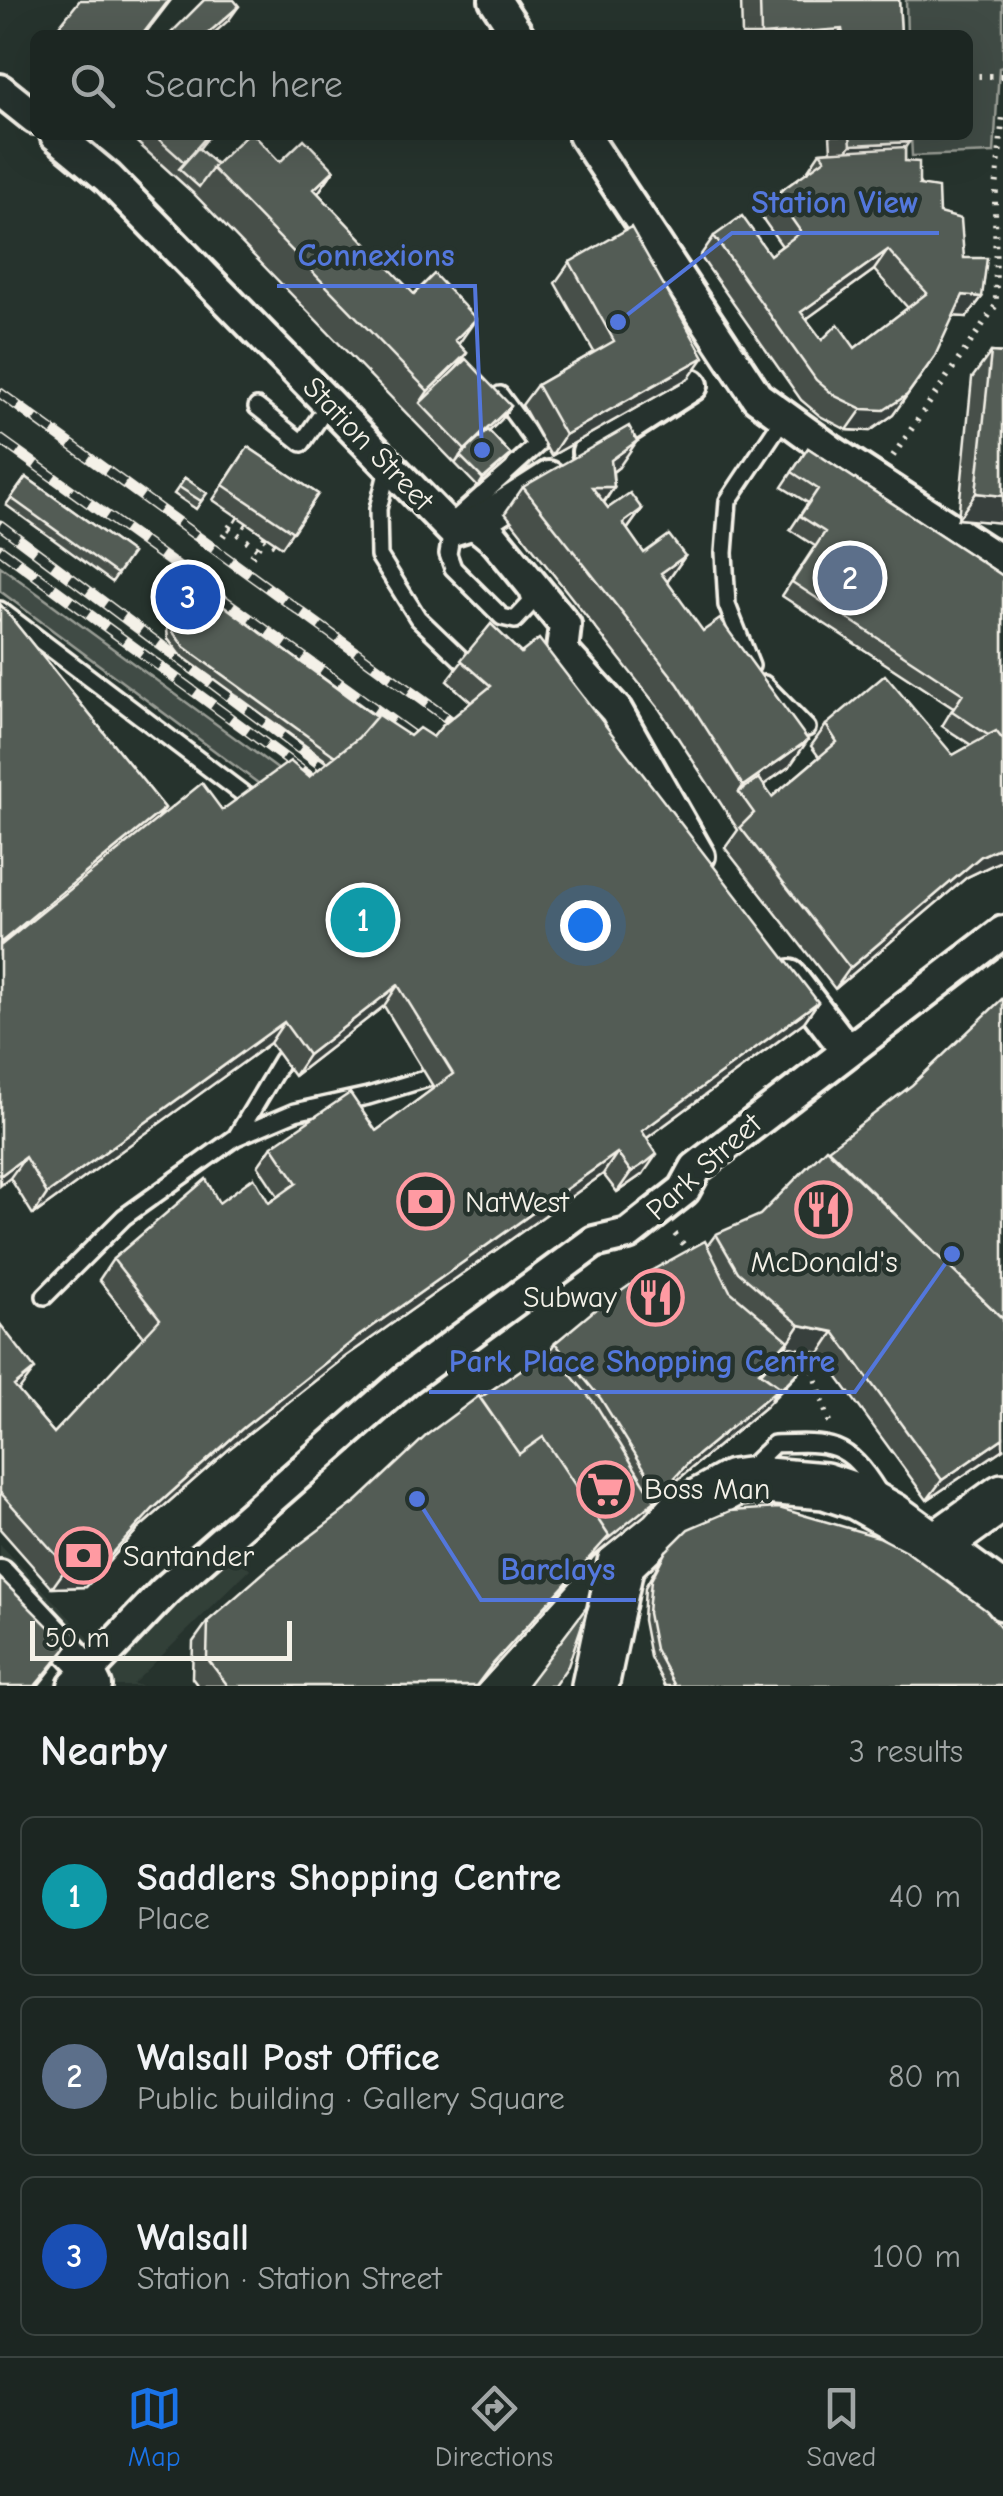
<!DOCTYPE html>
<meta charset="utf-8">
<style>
body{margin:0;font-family:"Comic Neue",sans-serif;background:#29322f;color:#f1f3f6}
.scale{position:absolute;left:30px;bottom:25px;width:262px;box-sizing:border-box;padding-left:10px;border:5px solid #f4f1e8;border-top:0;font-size:28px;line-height:35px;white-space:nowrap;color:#f4f1e8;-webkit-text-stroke:8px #26332d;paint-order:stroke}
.you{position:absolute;left:585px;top:925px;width:35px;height:35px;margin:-25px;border:8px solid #fff;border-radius:50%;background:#1a73e8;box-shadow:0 0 0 15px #1a73e833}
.badge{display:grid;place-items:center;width:65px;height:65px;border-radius:50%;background:#1a73e8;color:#fff;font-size:32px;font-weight:700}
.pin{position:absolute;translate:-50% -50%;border:5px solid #fff;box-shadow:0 2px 10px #0006}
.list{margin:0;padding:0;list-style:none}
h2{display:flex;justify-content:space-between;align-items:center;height:130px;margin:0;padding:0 40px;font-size:42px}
h2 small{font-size:32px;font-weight:400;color:#a0a5a5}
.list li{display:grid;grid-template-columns:65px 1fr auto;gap:30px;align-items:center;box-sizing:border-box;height:160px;margin:0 20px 20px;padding:0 20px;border:2px solid #3a4340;border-radius:15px}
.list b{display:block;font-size:38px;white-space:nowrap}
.list p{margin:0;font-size:32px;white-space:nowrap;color:#a0a5a5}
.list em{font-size:32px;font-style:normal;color:#a0a5a5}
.icon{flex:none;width:55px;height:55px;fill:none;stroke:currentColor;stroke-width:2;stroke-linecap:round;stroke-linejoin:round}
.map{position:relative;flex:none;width:1003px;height:1686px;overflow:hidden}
.search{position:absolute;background:#1c2622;box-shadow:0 10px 40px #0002;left:30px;right:30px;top:30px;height:110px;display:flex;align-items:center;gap:25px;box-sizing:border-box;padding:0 35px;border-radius:15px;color:#a0a5a5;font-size:38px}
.sheet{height:670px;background:#1c2622}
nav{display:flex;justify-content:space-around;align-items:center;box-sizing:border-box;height:140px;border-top:2px solid #3a4340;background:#1c2622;font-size:28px;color:#a0a5a5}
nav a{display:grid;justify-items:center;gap:5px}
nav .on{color:#1a73e8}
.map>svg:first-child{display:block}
.built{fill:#333f39}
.green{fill:#414b45;stroke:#9a9e96;stroke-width:2.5}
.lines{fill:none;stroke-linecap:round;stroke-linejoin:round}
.lane-casing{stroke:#f4f1e8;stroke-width:22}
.street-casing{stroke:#f4f1e8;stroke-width:38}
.secondary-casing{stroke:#f4f1e8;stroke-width:52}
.path{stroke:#f4f1e8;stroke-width:6;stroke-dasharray:2.5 8;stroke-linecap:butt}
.lane{stroke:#26332d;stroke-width:15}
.street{stroke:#26332d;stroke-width:30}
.secondary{stroke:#26332d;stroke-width:45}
.rail-casing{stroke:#f4f1e8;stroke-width:11}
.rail{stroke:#26332d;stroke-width:8;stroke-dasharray:22;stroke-linecap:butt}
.wall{fill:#474f49;stroke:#f4f1e8;stroke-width:2.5;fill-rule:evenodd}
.shaded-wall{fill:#39403c;stroke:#f4f1e8;stroke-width:2.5}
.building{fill:#525c55;stroke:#f4f1e8;stroke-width:2.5;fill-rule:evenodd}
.labels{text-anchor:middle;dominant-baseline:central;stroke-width:9;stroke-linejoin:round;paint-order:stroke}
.street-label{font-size:30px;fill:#f4f1e8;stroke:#26332d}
.poi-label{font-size:30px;fill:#f4f1e8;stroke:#26332d;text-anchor:start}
.leader{fill:none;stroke:#5377dc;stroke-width:4}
.callout-dot{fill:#5377dc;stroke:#26332d;stroke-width:4}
.callout-label{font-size:32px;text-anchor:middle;font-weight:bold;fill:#5377dc;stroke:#26332d;stroke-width:9;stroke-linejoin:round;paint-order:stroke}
</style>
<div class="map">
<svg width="1003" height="1686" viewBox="0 0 1003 1686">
<rect width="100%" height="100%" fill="#26332d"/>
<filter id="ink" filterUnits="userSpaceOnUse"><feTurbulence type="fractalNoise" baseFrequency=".01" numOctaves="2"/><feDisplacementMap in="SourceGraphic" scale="20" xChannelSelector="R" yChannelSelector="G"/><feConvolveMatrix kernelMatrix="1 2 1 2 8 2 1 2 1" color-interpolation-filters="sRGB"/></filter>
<g filter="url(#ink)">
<path class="built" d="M0 1544 112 1663 232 1548 250 1569 133 1684 142 1686H51L68 1665 0 1588Z"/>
<path class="green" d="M906 0H1003V67L999 68 994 153 912 156 911 135H968V35H907Z
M0 566 305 789H266L0 591Z"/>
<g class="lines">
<defs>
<path id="lane" d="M257 407 302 443 329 404
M389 465 378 509 379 556 418 618 463 661
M451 523 537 445 500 395
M469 529C491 545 527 576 531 603L515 620 502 617 453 568 448 554 452 530Z
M0 610 250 799
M751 666 727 605 724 553 728 501 784 417
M764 684 807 728
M236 1137 282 1060
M45 1296 124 1217 236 1137 295 1112 368 1096 428 1078
M747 1470 774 1444C828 1442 847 1440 878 1491"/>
<path id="street" d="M495 0 518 35
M0 90 35 118
M56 135 108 178 452 530 480 521 565 625 562 651 616 710 699 856
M584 135 757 397 830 450 1003 563
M588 452 692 385
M480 521 549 477
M790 976 846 1049
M0 1576 88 1670 96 1686
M74 1686 165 1591 407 1379 594 1242 628 1234 684 1190 696 1168 1003 932"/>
<path id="secondary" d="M932 1548 1003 1497
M595 1686 621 1563 665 1521 733 1483 754 1480 825 1486 858 1497 892 1516 1003 1597"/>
</defs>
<use href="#lane" class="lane-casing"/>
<use href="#street" class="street-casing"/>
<use href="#secondary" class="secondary-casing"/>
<path class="path" d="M968 76H1003
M893 456 996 305 995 201 1003 114
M229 528 257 548
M223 536 235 519 251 529 253 527
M252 556 264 538 276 546 278 543
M675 1234 692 1255
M778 1347 814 1371 829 1423"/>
<use href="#lane" class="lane"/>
<use href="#street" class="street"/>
<use href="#secondary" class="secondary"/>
<defs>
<path id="rail" d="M0 393 455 724
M0 439 427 746
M0 525 329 771
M0 549 316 781"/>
</defs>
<use href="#rail" class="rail-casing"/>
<use href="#rail" class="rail"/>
</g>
<path class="wall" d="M741 0H899L901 35H742Z
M129 135H210L199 149 216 164 280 162 334 170 318 193 467 353 459 365 511 406 501 420 489 431 511 455 506 463 478 487 194 194Z
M830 135H908L905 147V161L939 213 964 258 982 297 967 317 953 316 893 415 870 431 847 430 820 416 801 400 700 256 714 236 770 255 782 246 760 215 775 195 806 173 820 152 831 151ZM874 270 908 308 855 348 822 340 806 319Z
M570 262 689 378 551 456 522 405 537 385 594 352 555 283Z
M991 352 1003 353V523L958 519 972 378Z
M248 447 318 494 282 547 213 500Z
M808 448 1003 576V860L967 877 835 989 725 848 738 830 660 710 505 513 523 487 619 467 613 472 614 487 604 503 608 508 642 509 627 530 644 553 685 556 667 582 790 766 763 785 772 797 819 757 811 746 826 725 953 755 971 745 942 726 953 708 782 596 815 546 790 530 808 503 782 487Z
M26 477 132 553 112 582 6 505Z
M185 478 207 493 196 509 174 494Z
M0 604 165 808 156 820 222 810 309 777 328 762 179 654 168 639 167 630 173 613 178 606 410 736 433 737 471 702 447 681 491 624 818 1002 804 1022 647 1138 643 1174 617 1192 603 1174 345 1357 229 1449 138 1529 86 1587 52 1588 0 1529V1324L20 1389 18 1391 54 1433 144 1337 99 1280 113 1259 219 1203H269L278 1196 258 1166 272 1146 376 1131 434 1088 384 1006 294 1076 270 1043 33 1215 10 1178Z
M716 1234 1003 1449 927 1500 820 1353 785 1345 779 1354 800 1370 795 1377 765 1407 675 1482 645 1515 594 1556 477 1686H198L192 1678 193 1642 208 1621 357 1501 480 1398 550 1350 555 1343 707 1246Z
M666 1551 1003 1686H665L650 1657 643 1620 645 1587Z"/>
<path class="shaded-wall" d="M169 0H171L144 35H142Z
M239 6 229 20 212 35H206Z
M842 29 838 35H776Z
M909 142 891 168 832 171 851 145Z
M334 170 316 196 314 189Z
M888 250 874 270 787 333 801 312Z
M963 295 982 297 967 317 949 316Z
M476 319 458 345 455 340Z
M467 353 449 379 420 403 428 391Z
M935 356 893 415 870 431 847 430 862 409Z
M704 357 689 378 551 456 565 435Z
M511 406 501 420 462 458 460 456 455 464 465 450Z
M637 441 619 467 593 486 611 460Z
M511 455 506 463 478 487 483 479Z
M592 487H614L596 513Z
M976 493 1003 496V523L958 519Z
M642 509 623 535V523Z
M685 556 667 582 661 573Z
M808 740 790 766 744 799 739 792 743 786Z
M165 808 147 834 0 954V943Z
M1003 846V860L967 877 835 989 850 968 981 856Z
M398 985 384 1006 294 1076 308 1055Z
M818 1002 804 1022 628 1152 642 1131Z
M284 1022 270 1043 33 1215 47 1194Z
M617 1153 603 1174 345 1357 229 1449 138 1529 86 1587 52 1588 67 1567 153 1509 243 1428 359 1336Z
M657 1154 643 1174 617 1192 631 1172Z
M25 1157 10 1178 0 1186V1176Z
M800 1325 834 1332 820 1353 786 1346Z
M788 1340 774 1361 751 1386 759 1372Z
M35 1369 20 1389 0 1406 14 1386Z
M800 1370 765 1407 675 1482 645 1515 660 1494 689 1462Z
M1003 1438V1449L927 1500 942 1480Z
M655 1501 645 1515 594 1556 477 1686 491 1666 609 1536Z
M68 1646 53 1667 38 1686H35Z"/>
<path class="building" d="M80 0H169L142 35H52Z
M204 0H234L239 6 206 35H169Z
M760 0H899L901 35H843L842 29 761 35Z
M154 135H208L184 162Z
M246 135H254L280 162 304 139 334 170 314 189 414 294 434 274 476 319 455 340 467 353 428 391 212 168Z
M850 135H908L909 142 851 145Z
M905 147V161L919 162V185L938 188 939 213 961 219 964 258H987L982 297 963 295 935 356 907 395 884 410 862 409 835 396 816 380 714 236 742 216 770 255 801 232 775 195 825 159 820 152ZM888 250 927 293 855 348 838 324 822 340 801 312Z
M198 148 216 164 199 187 179 169Z
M631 227 704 357 565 435 537 385 614 341 570 262Z
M991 352 1003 353V496L976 493Z
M466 359 511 406 465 450 420 403Z
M629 426 637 441 611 460 614 487H592L608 508 630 493 642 509 623 523 644 553 669 535 685 556 661 573 703 631 720 619 808 740 743 786 678 684 523 487Z
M488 430 511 455 483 479 460 456Z
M248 447 318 494 293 532 223 485Z
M808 448 1003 576V740L996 731 988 735 952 711 963 694 792 582 825 532 800 516 818 489 792 472Z
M26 477 132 553 117 574 11 498Z
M185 478 207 493 201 501 179 487Z
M194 596 212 597 376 717 358 738 335 756 184 647 173 632 172 623 178 606Z
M0 604 165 808 0 943Z
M491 624 521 653 539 639 818 1002 642 1131 657 1154 647 1162 631 1172 617 1153 359 1336 243 1428 153 1509 101 1566 67 1567 0 1492V1324L35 1369 14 1386 54 1433 160 1319 113 1259 206 1179 219 1203 254 1177 269 1203 297 1183 272 1146 350 1093 376 1131 453 1074 398 985 308 1055 284 1022 47 1194 25 1157 0 1176V946L202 783 222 810 290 761 309 777 358 738 378 715 410 736 419 728 433 737 442 726 491 686 461 660Z
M885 675 953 755 996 731 1003 740V846L981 856 850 968 740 827 754 813 739 792 759 778 772 797 837 742 826 725Z
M1003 998V1319L828 1149 912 1085Z
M826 1148 1003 1319V1438L942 1480 834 1332 800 1325 738 1272 716 1234 760 1215Z
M705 1241 730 1291 788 1340 759 1372 780 1387 689 1462 660 1494 601 1399 555 1343 597 1308 647 1273Z
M550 1350 596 1405 655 1501 604 1542 609 1536 543 1437 519 1454 480 1398Z
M779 1354 800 1370 770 1400 780 1387 761 1373Z
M479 1396 519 1454 543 1437 609 1536 491 1666 476 1686H228L207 1658 208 1621 270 1567 357 1501 428 1434Z
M779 1508 879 1537 906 1551 987 1611 1003 1630V1686H675L655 1649 648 1613 651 1580 666 1551 688 1529 730 1511Z
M0 1578 68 1646 35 1686H0Z
M589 1604 568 1666 554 1686H527Z"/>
</g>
<defs>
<symbol id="bank-ring" viewBox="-11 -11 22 22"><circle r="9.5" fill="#26332d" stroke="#ff9aa2" stroke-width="1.5"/><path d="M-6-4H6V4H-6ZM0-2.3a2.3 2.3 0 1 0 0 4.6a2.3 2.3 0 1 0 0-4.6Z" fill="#ff9aa2"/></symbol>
<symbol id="restaurant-ring" viewBox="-11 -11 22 22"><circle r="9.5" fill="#26332d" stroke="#ff9aa2" stroke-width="1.5"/><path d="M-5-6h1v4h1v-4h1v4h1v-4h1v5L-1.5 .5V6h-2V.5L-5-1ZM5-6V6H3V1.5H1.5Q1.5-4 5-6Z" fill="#ff9aa2"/></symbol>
<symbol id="supermarket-ring" viewBox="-11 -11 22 22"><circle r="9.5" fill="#26332d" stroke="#ff9aa2" stroke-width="1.5"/><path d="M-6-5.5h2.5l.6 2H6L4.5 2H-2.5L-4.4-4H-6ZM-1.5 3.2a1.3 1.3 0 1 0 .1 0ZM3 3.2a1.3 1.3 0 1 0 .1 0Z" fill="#ff9aa2"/></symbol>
</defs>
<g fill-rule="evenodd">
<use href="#bank-ring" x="394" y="1170" width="63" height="63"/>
<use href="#restaurant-ring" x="792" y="1178" width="63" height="63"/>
<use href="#restaurant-ring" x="624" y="1266" width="63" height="63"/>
<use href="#supermarket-ring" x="574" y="1458" width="63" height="63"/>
<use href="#bank-ring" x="52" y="1524" width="63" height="63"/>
</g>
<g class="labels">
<g class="street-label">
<text transform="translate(368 444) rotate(46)">Station Street</text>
<text transform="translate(704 1167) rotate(-42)">Park Street</text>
</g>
<g class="poi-label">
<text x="465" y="1202">NatWest</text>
<text x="824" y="1262" text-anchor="middle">McDonald's</text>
<text x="617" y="1297" text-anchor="end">Subway</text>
<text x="644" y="1489">Boss Man</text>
<text x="123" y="1556">Santander</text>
</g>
</g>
<path class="leader" d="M618 322L732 233H939M482 450L475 286H277M952 1254L855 1392H429M417 1499L481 1600H636"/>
<g class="callout-dot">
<circle cx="618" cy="322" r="10"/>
<circle cx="482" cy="450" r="10"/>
<circle cx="952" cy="1254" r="10"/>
<circle cx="417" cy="1499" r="10"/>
</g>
<g class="callout-label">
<text x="835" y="213">Station View</text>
<text x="376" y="266">Connexions</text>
<text x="642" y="1372">Park Place Shopping Centre</text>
<text x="558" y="1580">Barclays</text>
</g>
</svg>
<div class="scale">50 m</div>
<div class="you"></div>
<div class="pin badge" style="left:363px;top:920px;background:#0f9aa8">1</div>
<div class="pin badge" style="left:850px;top:578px;background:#5c6f8a">2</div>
<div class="pin badge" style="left:188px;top:597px;background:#1a4fb4">3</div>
<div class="search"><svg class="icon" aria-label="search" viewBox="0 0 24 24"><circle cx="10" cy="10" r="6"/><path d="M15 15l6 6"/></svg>Search here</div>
</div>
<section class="sheet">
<h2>Nearby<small>3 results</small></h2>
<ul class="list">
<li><span class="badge" style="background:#0f9aa8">1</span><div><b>Saddlers Shopping Centre</b><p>Place</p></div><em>40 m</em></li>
<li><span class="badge" style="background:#5c6f8a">2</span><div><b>Walsall Post Office</b><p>Public building · Gallery Square</p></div><em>80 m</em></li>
<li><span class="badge" style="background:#1a4fb4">3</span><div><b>Walsall</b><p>Station · Station Street</p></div><em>100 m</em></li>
</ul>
</section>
<nav>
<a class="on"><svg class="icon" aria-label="map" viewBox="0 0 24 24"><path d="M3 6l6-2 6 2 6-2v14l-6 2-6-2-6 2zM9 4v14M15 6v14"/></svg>Map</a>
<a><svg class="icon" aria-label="directions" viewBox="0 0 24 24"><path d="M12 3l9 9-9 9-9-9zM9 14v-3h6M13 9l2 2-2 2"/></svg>Directions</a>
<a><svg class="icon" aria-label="saved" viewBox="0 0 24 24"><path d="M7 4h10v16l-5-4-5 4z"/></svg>Saved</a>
</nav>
